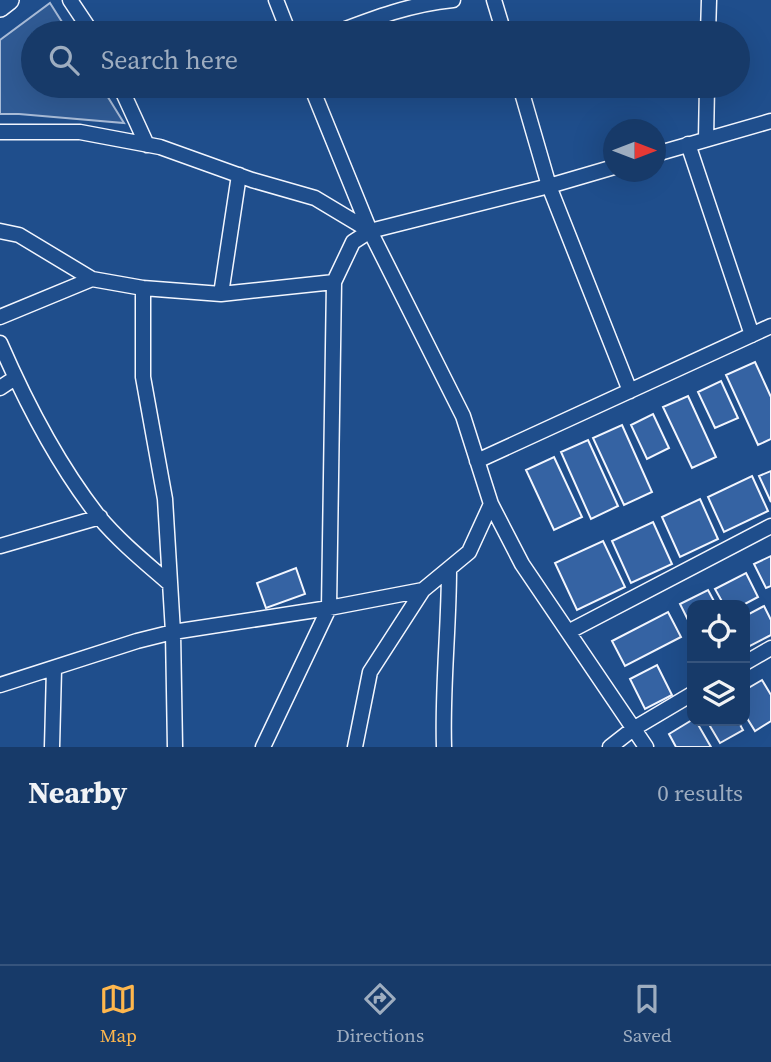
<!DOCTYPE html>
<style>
body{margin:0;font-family:"Source Serif 4",serif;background:#20416f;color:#f1f3f6}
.controls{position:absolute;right:21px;bottom:21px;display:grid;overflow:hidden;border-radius:14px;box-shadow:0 7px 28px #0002}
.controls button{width:63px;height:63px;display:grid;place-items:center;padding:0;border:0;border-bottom:2px solid #36547d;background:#173a69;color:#f1f3f6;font:35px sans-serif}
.compass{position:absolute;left:603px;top:119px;width:63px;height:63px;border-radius:50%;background:#173a69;box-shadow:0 7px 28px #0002;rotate:90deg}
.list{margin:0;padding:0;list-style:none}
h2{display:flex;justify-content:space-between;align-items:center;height:91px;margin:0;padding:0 28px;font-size:30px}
h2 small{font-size:23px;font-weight:400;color:#9eadc0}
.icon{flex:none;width:38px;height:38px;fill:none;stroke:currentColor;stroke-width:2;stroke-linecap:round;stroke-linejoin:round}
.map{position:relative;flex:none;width:771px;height:747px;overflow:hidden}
.search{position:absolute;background:#173a69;box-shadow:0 7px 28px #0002;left:21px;right:21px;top:21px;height:77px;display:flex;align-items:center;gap:18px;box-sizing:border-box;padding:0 24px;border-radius:38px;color:#9eadc0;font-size:26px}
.sheet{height:217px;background:#173a69}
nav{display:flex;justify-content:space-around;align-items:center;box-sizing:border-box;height:98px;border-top:2px solid #36547d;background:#173a69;font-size:19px;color:#9eadc0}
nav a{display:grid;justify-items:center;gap:4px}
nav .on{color:#ffb74d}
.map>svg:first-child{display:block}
.built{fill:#305b95;stroke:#a8bbd7;stroke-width:2}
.building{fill:#3563a3;stroke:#f2f6ff;stroke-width:2}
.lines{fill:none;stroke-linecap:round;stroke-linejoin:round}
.minor-casing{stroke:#f2f6ff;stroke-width:17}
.tertiary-casing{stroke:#f2f6ff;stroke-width:22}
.minor{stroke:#1f4e8c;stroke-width:14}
.tertiary{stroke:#1f4e8c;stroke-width:19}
</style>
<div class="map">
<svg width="771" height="747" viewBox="0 0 771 747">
<rect width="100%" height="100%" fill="#1f4e8c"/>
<path class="built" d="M50 3 69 33H33V86H101L124 123 19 114H0V40Z"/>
<path class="building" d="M755 362 771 397V439L758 445 726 375Z
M721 381 738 418 715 428 698 392Z
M688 396 716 457 692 468 663 407Z
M653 414 669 448 647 459 631 425Z
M622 425 652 492 624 505 593 438Z
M588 440 618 506 591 519 561 452Z
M554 457 582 517 554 530 526 470Z
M771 471V502L759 476Z
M752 476 768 511 724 532 708 497Z
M700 499 718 539 680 557 662 517Z
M653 522 672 564 631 583 612 541Z
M603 541 625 587 577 610 555 563Z
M771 556V586L766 588 754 564Z
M296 568 305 594 266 608 257 583Z
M746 573 758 597 743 605H724L715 589Z
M708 590 716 605H692V628L680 604Z
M764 606 771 620V635L748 647 745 641V616Z
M668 612 681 637 625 666 612 641Z
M657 665 672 695 645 709 630 679Z
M762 680 771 695V721L755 731 745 715V690Z
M692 720 696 721 711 747H676L669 734Z
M707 721H738L743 730 720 743Z"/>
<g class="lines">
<defs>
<path id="minor" d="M70 0 92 33
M276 0 289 33
M494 0 504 33
M335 33C374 18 411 4 453 0
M708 33 709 0
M120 86 147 145
M311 86 370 231 463 416 491 504 522 564 646 747
M520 86 549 186 630 391
M0 132H80L160 147 252 180 315 198 370 231
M706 139 707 86
M688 144 752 335
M656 154 771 121
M0 231 19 235 92 279
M143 288V377L165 499 173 632 175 747
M221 294 239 175
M0 317 92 279 143 288 221 294 334 282
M0 343C26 403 58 465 99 517 120 542 146 563 170 584
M0 388 15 378
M477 461 771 326
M0 546 100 517
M568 632 771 526
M745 663 771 648
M0 685 137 641 173 632 329 608 423 590 469 552 491 504
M52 747 54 669
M263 747 329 608 334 282 353 242 370 231 549 186 614 167
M355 747 370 672 423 590
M444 747C442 688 449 628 449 569
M610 747 633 729 692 694"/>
<path id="tertiary" d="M0 7 9 0"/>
</defs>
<use href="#minor" class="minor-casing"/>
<use href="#tertiary" class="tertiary-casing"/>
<use href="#minor" class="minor"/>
<use href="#tertiary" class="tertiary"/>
</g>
</svg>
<div class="controls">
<button><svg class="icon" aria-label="locate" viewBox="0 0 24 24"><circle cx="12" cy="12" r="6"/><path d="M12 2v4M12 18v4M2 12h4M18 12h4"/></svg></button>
<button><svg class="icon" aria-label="layers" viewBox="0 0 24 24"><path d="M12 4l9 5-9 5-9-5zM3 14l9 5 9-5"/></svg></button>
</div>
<svg class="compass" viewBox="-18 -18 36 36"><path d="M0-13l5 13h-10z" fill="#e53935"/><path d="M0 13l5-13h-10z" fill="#9eadc0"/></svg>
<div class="search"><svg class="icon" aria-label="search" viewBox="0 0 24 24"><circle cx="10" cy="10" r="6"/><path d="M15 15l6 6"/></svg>Search here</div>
</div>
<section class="sheet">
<h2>Nearby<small>0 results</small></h2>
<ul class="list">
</ul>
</section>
<nav>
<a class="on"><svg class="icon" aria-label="map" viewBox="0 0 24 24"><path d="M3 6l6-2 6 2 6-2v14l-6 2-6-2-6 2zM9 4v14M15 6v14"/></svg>Map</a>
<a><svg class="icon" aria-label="directions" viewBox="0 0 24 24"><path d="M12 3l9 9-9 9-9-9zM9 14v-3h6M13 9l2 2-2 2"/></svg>Directions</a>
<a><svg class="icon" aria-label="saved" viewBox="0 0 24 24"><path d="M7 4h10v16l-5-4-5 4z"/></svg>Saved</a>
</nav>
